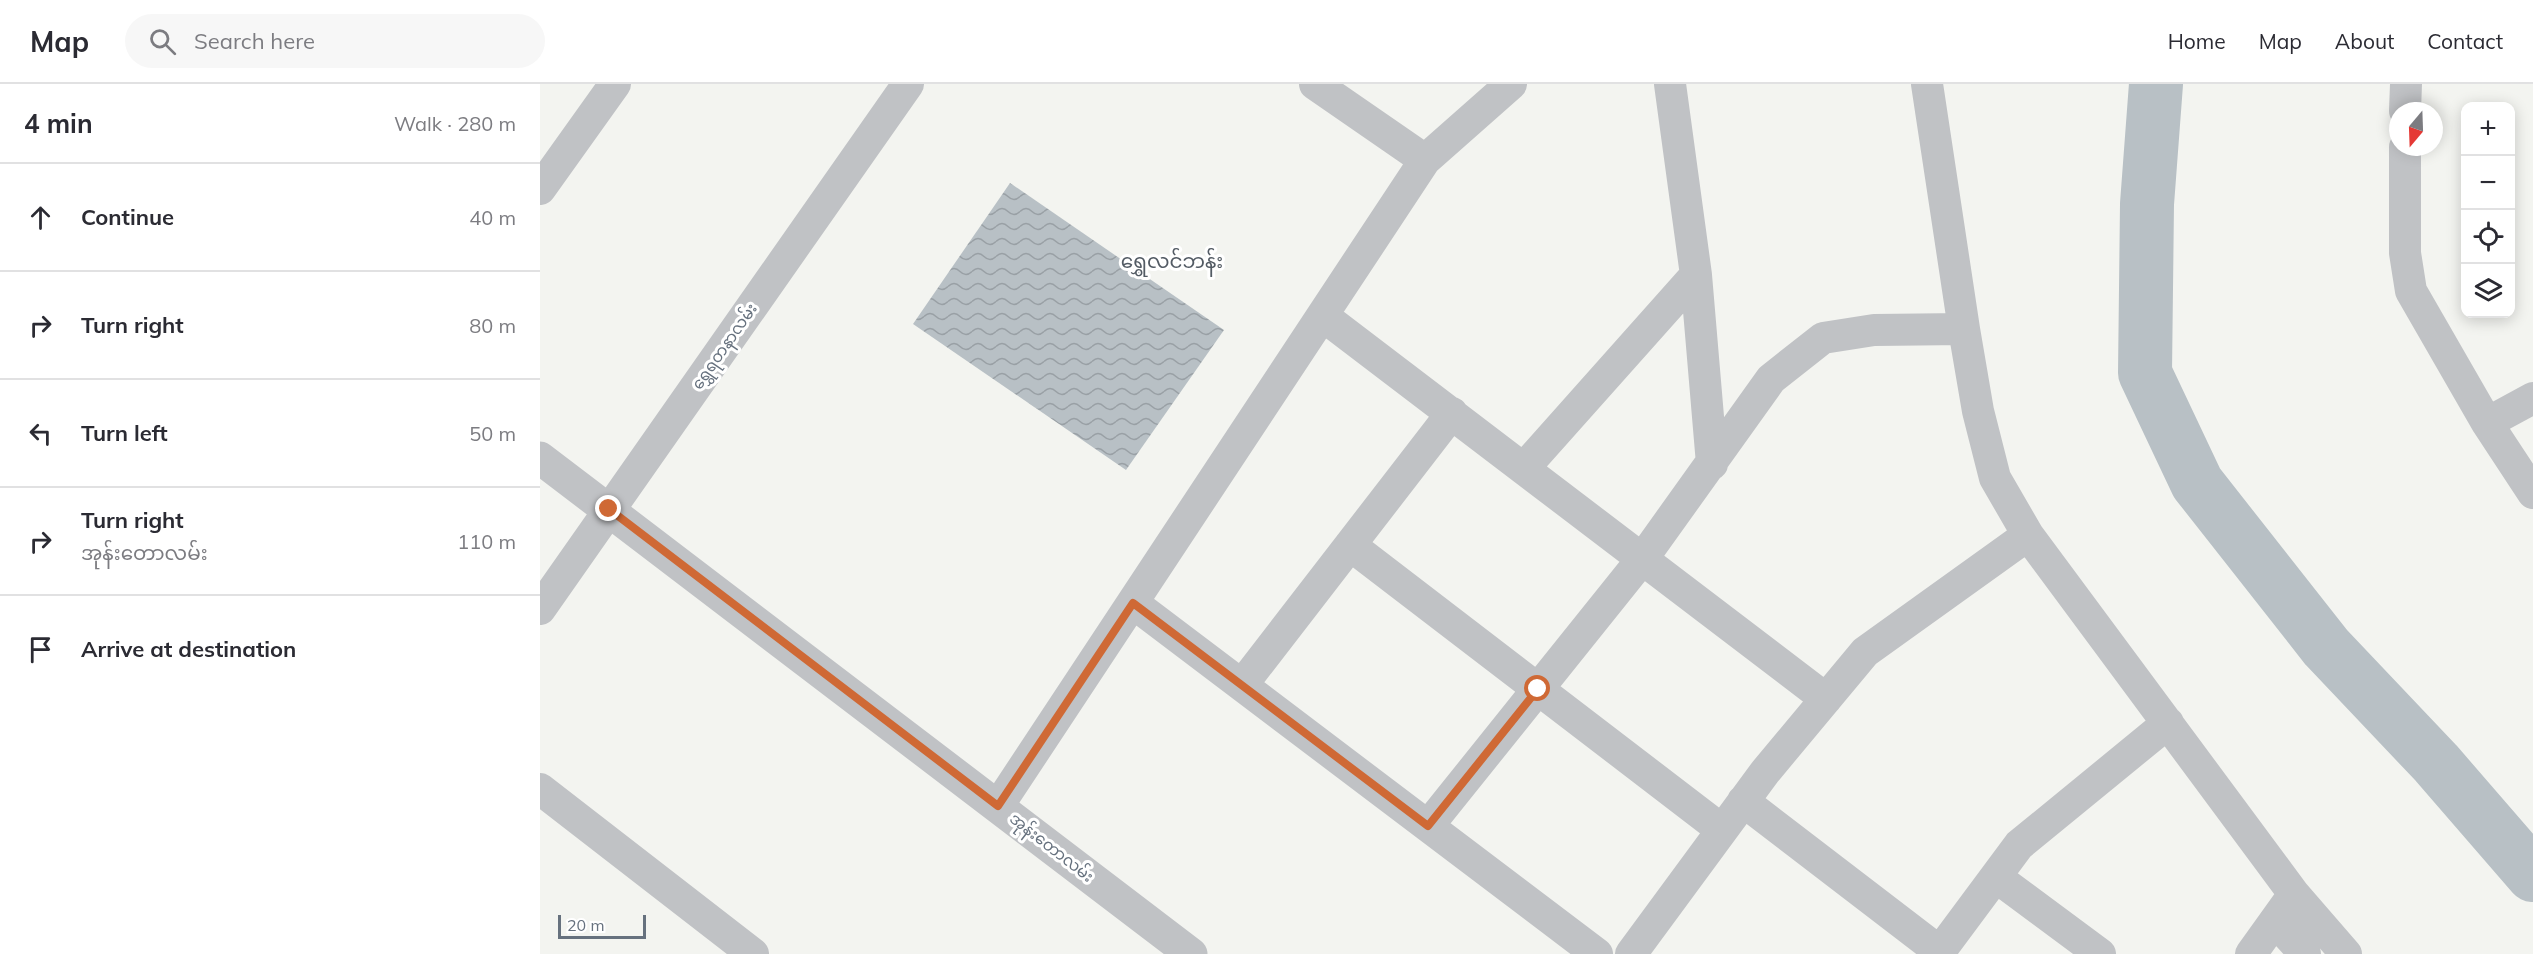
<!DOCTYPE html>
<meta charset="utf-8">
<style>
body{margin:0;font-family:Mulish,"Noto Sans Myanmar",sans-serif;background:#f7f7f7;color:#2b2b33}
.controls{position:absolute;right:18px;top:18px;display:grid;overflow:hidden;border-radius:12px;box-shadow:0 3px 15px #0003}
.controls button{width:54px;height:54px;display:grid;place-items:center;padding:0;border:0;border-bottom:2px solid #e1e1e2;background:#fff;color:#2b2b33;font:30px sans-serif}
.compass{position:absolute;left:1849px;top:18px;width:54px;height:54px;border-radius:50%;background:#fff;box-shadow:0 3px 15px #0003;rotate:199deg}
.scale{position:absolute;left:18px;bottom:15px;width:88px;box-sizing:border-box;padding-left:6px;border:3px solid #66717e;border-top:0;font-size:16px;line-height:21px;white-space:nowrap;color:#66717e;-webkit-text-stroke:4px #fff;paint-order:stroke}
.stop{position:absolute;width:18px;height:18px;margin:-14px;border:4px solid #cf6935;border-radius:50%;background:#fff}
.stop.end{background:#cf6935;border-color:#fff;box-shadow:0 2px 6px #0008}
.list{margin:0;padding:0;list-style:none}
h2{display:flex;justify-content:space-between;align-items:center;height:78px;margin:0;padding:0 24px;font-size:26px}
h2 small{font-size:20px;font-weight:400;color:#7c7c81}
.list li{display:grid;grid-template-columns:39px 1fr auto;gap:18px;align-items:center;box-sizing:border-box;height:108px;padding:0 24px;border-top:2px solid #e1e1e2}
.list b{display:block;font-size:22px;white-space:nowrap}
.list p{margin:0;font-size:20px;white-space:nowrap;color:#7c7c81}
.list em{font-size:20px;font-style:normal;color:#7c7c81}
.icon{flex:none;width:33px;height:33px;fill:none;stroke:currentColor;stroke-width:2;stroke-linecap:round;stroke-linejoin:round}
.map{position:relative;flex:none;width:1993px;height:870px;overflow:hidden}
header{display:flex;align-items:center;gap:36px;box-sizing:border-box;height:84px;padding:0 30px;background:#fff;border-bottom:2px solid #e1e1e2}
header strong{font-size:28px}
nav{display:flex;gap:33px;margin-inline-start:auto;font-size:21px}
.search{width:420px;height:54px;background:#f7f7f7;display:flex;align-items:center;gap:15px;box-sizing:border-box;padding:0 21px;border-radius:33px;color:#7c7c81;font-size:22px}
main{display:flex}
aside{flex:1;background:#fff}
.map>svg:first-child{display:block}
.water{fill:url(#water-waves)}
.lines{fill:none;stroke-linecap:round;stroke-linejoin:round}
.river{stroke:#b8c0c5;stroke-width:54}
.minor{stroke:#c0c2c5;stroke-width:32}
.tertiary{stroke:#c0c2c5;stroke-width:33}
.route{stroke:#cf6935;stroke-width:8}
.labels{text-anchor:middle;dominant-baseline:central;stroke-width:6;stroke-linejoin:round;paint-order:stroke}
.street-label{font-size:16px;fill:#66717e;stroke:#fff}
.quarter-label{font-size:20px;fill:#535b64;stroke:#fff}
</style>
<header>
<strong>Map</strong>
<div class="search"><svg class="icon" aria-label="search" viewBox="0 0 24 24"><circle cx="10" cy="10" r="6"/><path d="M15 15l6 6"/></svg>Search here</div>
<nav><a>Home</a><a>Map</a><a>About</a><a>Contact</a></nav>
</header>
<main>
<aside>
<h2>4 min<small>Walk · 280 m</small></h2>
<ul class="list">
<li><svg class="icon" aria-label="ahead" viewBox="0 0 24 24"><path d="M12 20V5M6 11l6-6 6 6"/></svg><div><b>Continue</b></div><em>40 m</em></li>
<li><svg class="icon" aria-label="right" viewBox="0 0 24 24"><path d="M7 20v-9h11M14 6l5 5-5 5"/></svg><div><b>Turn right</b></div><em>80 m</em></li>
<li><svg class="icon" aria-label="left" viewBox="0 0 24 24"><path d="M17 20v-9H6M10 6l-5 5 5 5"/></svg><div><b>Turn left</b></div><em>50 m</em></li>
<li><svg class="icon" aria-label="right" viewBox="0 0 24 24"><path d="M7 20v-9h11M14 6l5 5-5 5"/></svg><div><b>Turn right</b><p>အုန်းတောလမ်း</p></div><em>110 m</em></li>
<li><svg class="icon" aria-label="arrive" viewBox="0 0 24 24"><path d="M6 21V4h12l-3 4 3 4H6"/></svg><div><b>Arrive at destination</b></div></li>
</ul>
</aside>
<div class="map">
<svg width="1993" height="870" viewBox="0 0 1993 870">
<defs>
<pattern id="water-waves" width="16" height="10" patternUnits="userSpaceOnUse" patternTransform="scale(1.5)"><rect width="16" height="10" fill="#b8c0c5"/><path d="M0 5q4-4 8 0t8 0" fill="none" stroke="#99a0a5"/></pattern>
</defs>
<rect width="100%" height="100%" fill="#f3f4f0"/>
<path class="water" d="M470 99 684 246 586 386 373 240Z"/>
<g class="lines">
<path class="river" d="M1616 0 1607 120 1605 289 1657 399 1786 563 1896 679 1993 791"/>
<path class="minor" d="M775 0 885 76
M1130 0 1156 191 1172 380
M1387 0 1424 245 1438 327 1455 394 1488 451 1754 810 1806 870
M1865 27 1866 0
M1865 63V169L1871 207 1947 339 1993 409
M0 105 75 0
M783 232 1286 615
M1947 339 1993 314
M984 384 1156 191
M810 461 1182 746
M593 519 1057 870
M0 525 368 0
M702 601 912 329
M0 705 213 870
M1203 717 1400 868
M458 722 885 76 971 0
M888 742 1103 474 1231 295 1283 254 1334 246 1424 245
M1456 793 1560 870
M1735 837 1765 870
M1091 870 1225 688 1325 568 1488 451
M1398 870 1479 761 1628 639
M1711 870 1754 810"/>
<path class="tertiary" d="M0 374 651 870"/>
</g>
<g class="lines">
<path class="route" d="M69 425 458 722 593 519 888 742 998 605"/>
</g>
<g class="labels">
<g class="street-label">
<text transform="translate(184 262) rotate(-55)">ရွှေရတနာလမ်း</text>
<text transform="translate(512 763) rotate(38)">အုန်းတောလမ်း</text>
</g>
<g class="quarter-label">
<text x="632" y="176">ရွှေလင်ဘန်း</text>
</g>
</g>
</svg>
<div class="controls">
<button>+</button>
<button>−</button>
<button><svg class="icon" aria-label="locate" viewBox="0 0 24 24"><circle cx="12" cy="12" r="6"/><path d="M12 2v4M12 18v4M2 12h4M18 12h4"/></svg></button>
<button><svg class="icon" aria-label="layers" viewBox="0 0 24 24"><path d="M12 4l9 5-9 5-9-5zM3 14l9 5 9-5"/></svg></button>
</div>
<svg class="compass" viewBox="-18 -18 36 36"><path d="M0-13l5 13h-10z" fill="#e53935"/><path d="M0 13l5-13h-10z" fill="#7c7c81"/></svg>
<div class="scale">20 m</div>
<div class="stop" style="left:998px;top:605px"></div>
<div class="stop end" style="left:69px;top:425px"></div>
</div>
</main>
